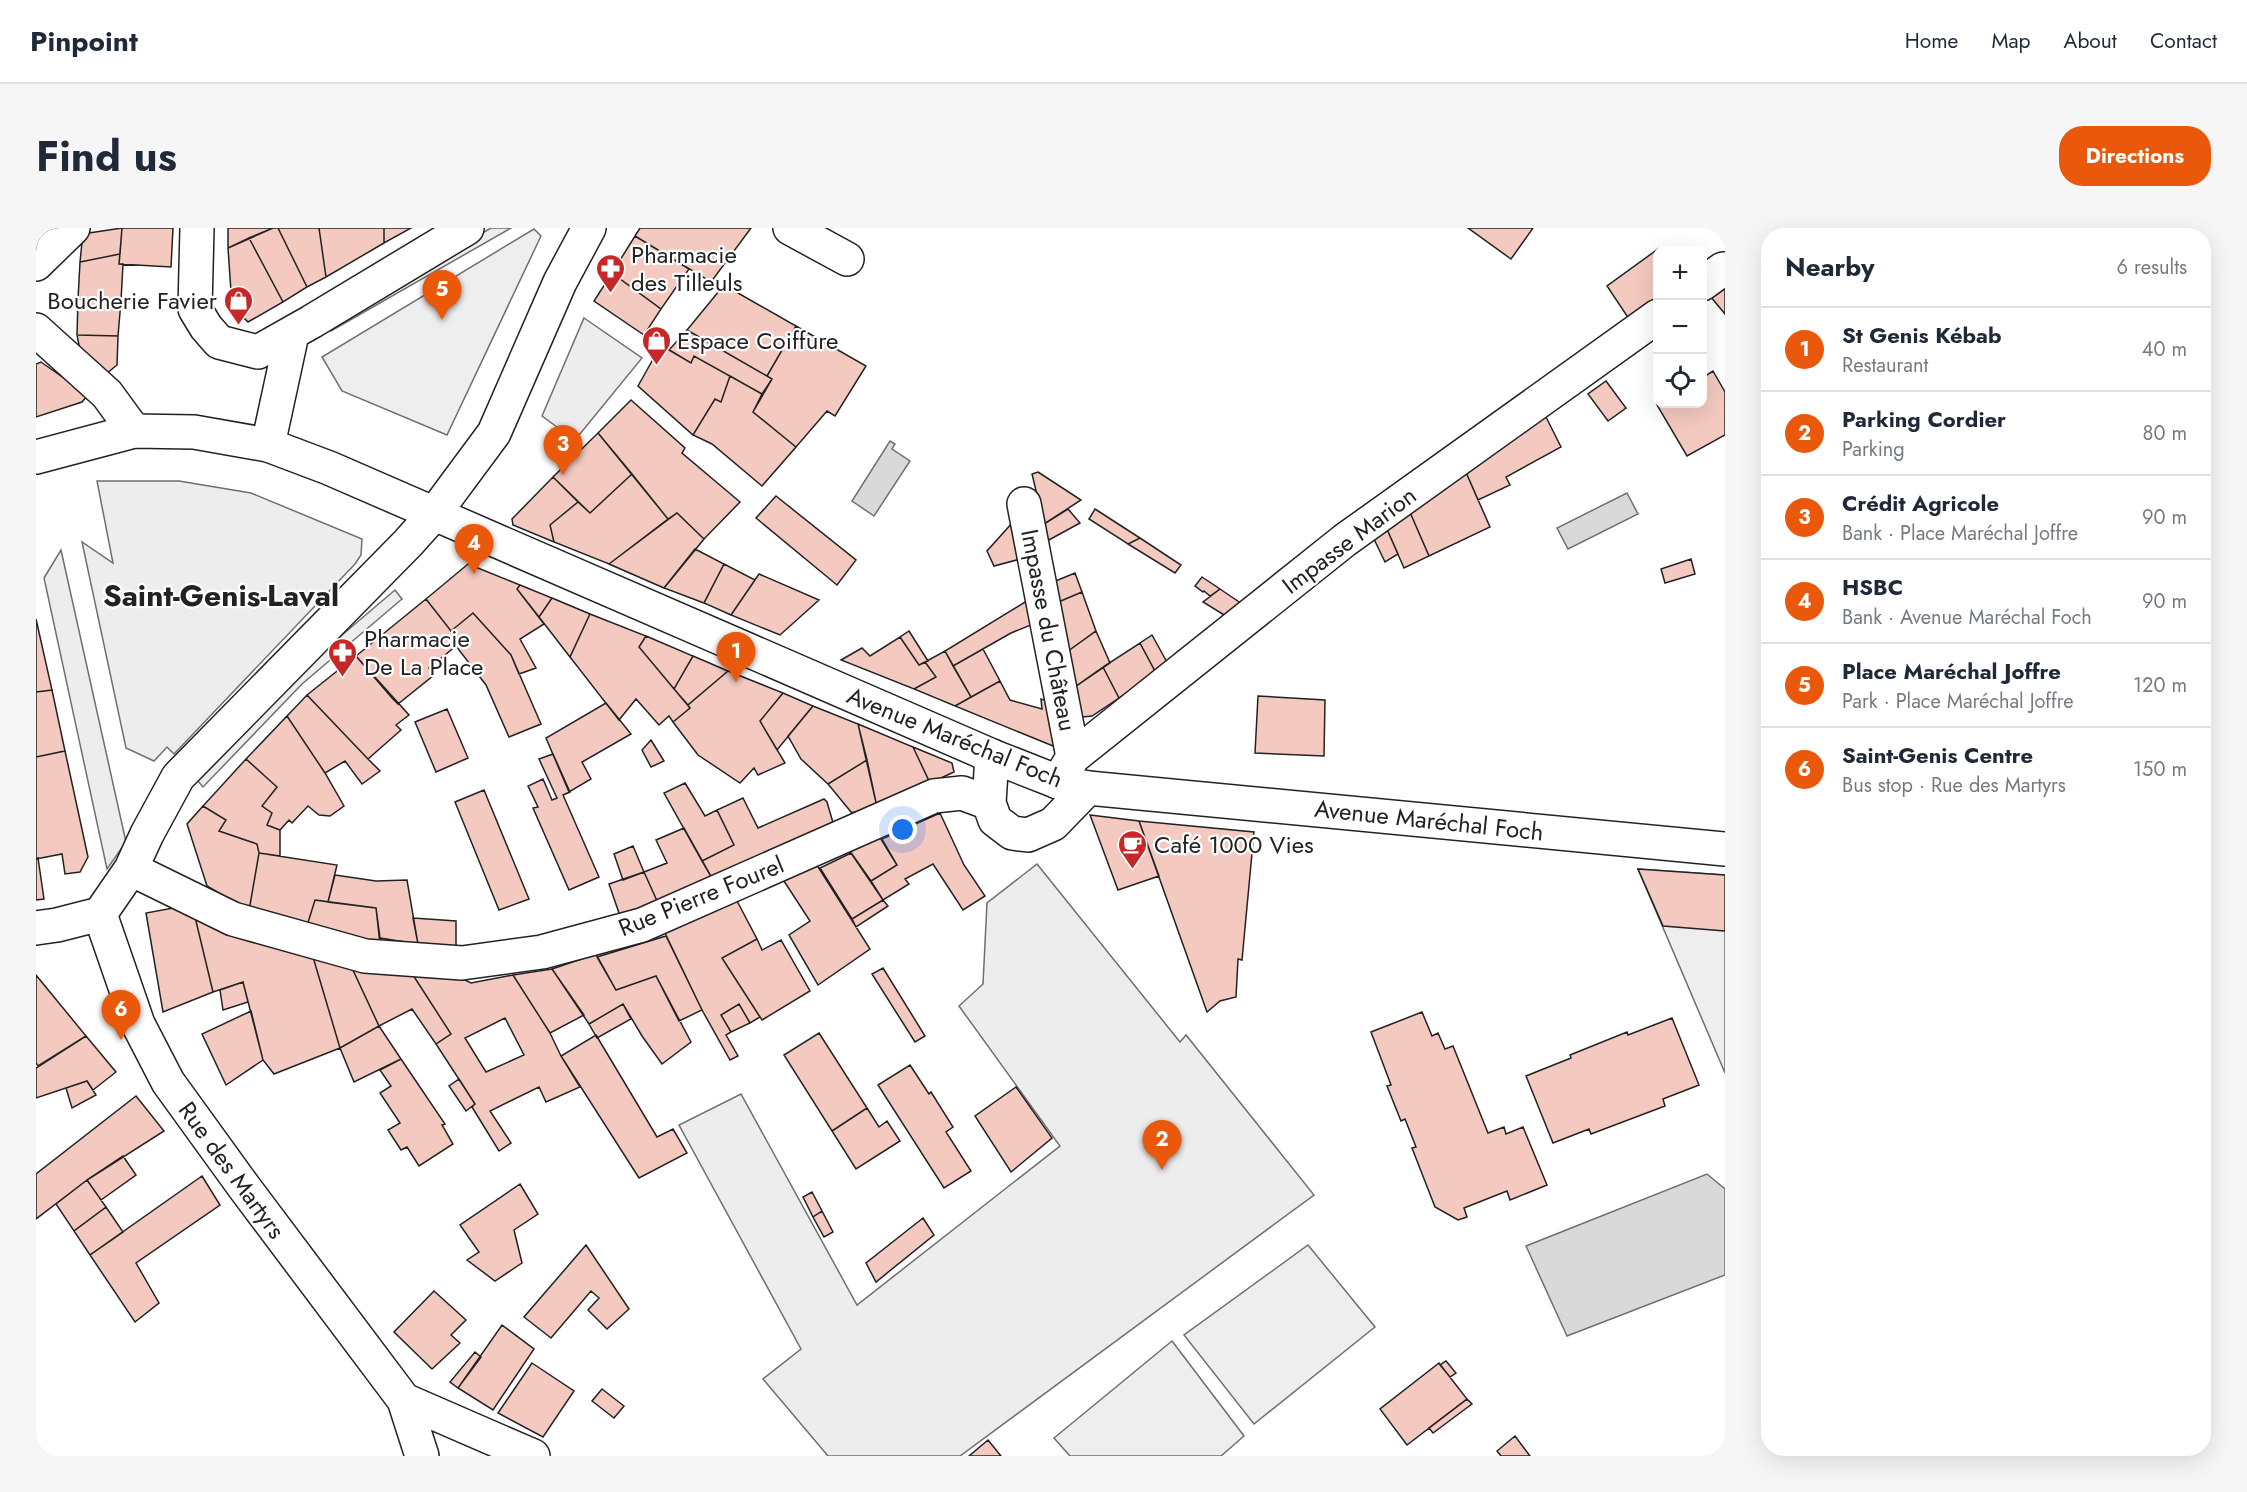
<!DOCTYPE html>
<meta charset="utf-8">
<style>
body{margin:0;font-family:Jost,sans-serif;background:#f6f6f7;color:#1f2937}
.controls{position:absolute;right:18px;top:18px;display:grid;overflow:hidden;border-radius:12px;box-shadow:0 6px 24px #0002}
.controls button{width:54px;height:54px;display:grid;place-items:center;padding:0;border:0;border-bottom:2px solid #e0e1e3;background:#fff;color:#1f2937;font:30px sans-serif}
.you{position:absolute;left:867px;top:602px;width:21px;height:21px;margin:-15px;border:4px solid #fff;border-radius:50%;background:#1a73e8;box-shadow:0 0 0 9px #1a73e833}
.badge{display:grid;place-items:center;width:39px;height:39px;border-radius:50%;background:#ea580c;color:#fff;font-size:20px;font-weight:700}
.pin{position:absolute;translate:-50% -50px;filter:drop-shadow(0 2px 3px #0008)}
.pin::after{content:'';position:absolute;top:32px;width:21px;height:18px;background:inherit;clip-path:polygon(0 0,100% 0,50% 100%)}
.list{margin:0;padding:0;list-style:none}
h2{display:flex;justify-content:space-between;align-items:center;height:78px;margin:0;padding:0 24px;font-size:26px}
h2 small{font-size:20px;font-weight:400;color:#747a83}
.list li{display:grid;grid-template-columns:39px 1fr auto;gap:18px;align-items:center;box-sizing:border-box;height:84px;padding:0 24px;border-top:2px solid #e0e1e3}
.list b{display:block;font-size:22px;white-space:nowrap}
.list p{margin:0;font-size:20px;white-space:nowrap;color:#747a83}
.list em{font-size:20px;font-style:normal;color:#747a83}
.icon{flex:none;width:33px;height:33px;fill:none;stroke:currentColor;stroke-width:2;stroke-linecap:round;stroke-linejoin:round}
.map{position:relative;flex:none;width:1689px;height:1228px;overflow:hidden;border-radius:24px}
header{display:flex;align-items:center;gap:36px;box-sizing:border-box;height:84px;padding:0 30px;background:#fff;border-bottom:2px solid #e0e1e3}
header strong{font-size:28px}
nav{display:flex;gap:33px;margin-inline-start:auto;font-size:21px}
.intro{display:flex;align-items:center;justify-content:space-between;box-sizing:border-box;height:144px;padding:0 36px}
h1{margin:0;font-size:42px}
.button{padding:15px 27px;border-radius:24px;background:#ea580c;color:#fff;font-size:21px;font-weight:700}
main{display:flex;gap:36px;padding:0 36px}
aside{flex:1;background:#fff;border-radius:24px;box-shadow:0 6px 24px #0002}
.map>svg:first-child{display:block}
.green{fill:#eee;stroke:#6f6f6f;stroke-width:1.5}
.parking{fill:#ededed;stroke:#6f6f6f;stroke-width:1.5}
.water{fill:#d9d9d9;stroke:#6f6f6f;stroke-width:1.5}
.building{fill:#f3c9c0;stroke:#222;stroke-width:1.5;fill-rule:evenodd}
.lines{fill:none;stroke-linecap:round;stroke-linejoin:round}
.minor-casing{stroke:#222;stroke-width:36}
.major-casing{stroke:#222;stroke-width:36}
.minor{stroke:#fff;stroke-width:33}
.major{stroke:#fff;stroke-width:33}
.labels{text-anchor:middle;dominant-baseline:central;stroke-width:4.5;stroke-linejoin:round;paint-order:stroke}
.poi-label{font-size:24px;fill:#222;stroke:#fff;text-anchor:start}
.street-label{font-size:24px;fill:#222;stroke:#fff}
.district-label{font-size:30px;font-weight:bold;fill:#222;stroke:#fff}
</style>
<header>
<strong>Pinpoint</strong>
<nav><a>Home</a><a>Map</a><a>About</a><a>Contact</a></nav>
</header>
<div class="intro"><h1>Find us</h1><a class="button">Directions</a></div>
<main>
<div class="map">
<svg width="1689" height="1228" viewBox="0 0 1689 1228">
<rect width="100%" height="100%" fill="#fff"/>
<path class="green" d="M498 1 505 8 411 207 306 163 286 129Z
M1602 641 1689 647V845Z
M1272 1017 1339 1099 1218 1196 1148 1107Z
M1136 1113 1208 1208 1185 1228H1034L1018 1210Z"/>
<path class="parking" d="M455 0H475L295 103 290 95Z
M548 90 606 130 539 212 506 188Z
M61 253H143L215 265 326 311 325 327 319 336 138 526 131 519 118 533 90 520 46 314 77 335Z
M25 322 90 614 71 641 8 350Z
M359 362 366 371 266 456 167 559 161 552 259 447Z
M1001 636 1144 814 1150 807 1278 967 924 1228H792L727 1151 765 1121 643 897 705 866 821 1077 1024 918 923 778 947 756 951 675Z"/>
<path class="water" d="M854 213 859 216 856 221 874 233 838 288 816 273Z
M1591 265 1602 286 1532 321 1521 300Z
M1671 946 1689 961V1047L1531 1108 1490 1018Z"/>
<path class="building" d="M86 0 84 26 44 34 46 14 53 5Z
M86 0H137L135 39 83 36Z
M192 0H237L192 20Z
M237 0H242L271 59 247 74 213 10Z
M242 0H283L290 49 271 59Z
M283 0H348V15L290 49Z
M348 0H375L348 15Z
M604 0H715L675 54 599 8Z
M1432 0H1497L1475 31Z
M599 8 653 41 625 81 576 45Z
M213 10 247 74 212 94 196 78 192 20Z
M1622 21V80L1597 97 1571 58Z
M84 26 83 36H87L85 73 42 71 44 34Z
M576 45 625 81 608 107 558 73Z
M688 57 760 98 731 148 651 102Z
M1689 58V86L1674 68Z
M42 71 85 73 82 108 41 107Z
M760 98 830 138 799 188 791 183 760 219 717 184 736 151 731 148Z
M651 102 736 151 726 166 658 128 655 135 633 122Z
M41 107 82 108 81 137 70 146 44 122Z
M625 117 655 135 658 128 694 148 685 174 679 171 657 207 602 158Z
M5 134 52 167 46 174 0 189V136Z
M1677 143 1689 164V207L1651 228 1621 177 1666 176V150Z
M694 148 726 166 717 184 760 219 726 258 676 216 657 207 679 171 685 174Z
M1570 153 1590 180 1572 193 1552 166Z
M595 172 649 220 646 225 704 274 668 311 641 285 632 291 562 205Z
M1508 185 1525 219 1470 249 1474 257 1442 272 1429 242Z
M562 205 596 246 554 285 517 249Z
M1429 242 1454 299 1393 328 1373 282Z
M1002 244 1045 272 1008 296 996 246Z
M596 246 632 291 573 336 518 314 514 297 542 274 554 285Z
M517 249 542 274 514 297 518 314 477 297 476 291Z
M740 268 820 332 801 357 720 290Z
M1032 281 1044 295 1011 313 1008 296Z
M1059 281 1104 310 1092 316 1053 291Z
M1373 282 1393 328 1368 340 1350 299Z
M986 284 992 329 958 338 951 323Z
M641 285 668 311 628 360 573 336Z
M1350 299 1362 326 1349 334 1337 309Z
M1104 310 1145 337 1139 345 1092 316Z
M659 321 688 336 668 375 628 360Z
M1655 331 1659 346 1629 355 1625 341Z
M432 336 484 357 481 361 508 396 484 411 500 440 483 446 475 427 437 385 415 403 390 371Z
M688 336 719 352 695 387 668 375Z
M1039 345 1046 364 1020 375 1017 354Z
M723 346 783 372 744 407 695 387Z
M1166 349 1184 361 1174 368 1168 363 1167 364 1159 358Z
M484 357 516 370 503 389 481 361Z
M1184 361 1209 378 1193 390 1167 374Z
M1046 364 1060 403 1028 426 1020 375Z
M999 368 1002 394 975 405 917 438 909 423Z
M516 370 554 386 534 429 503 389Z
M390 371 415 403 437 385 475 427 505 496 473 509 450 457 420 418 393 440 398 447 362 476 356 470 320 428Z
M554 386 610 408 603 419 654 480 637 494 633 488 623 497 600 471 583 492 534 429Z
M0 391 16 462 0 464Z
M873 403 892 433 883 437 864 409Z
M1060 403 1074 435 1033 463 1028 426Z
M1116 407 1132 436 1120 445 1104 415Z
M610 408 657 428 638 461 603 419Z
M864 409 883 437 889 434 900 449 878 461 805 432 826 420 834 428Z
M1104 415 1120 445 1083 470 1067 439Z
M947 421 964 453 935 469 917 438Z
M909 423 935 469 919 478 878 461 900 449 889 434Z
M320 428 373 487 360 497 365 502 332 531 271 467Z
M657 428 692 443 652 477 638 461Z
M1067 439 1083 470 1056 488 1037 490 1033 463Z
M692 443 747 465 724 493 749 535 722 547 718 540 704 555 662 527 637 494 654 480 652 477Z
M964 453 974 472 1006 481 1005 471 1015 474 1022 520 919 478Z
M16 462 29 523 0 529V464Z
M747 465 777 478 741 522 724 493Z
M271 467 332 531 344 543 326 556 309 533 289 545 251 488Z
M1222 468 1289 472 1288 528 1219 525Z
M570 475 595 506 546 534 555 551 533 564 510 510Z
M777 478 822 496 831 532 792 556 765 531 752 508Z
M411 481 432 530 400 544 379 494Z
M251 488 289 545 308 578 294 588 283 587 272 578 256 595 253 592 244 602 231 597 236 585 226 578 241 559 210 531Z
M822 496 877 519 894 555 841 579Z
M615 512 628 533 615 539 606 522Z
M877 519 916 535 918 544 894 555Z
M29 523 52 629 44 644 29 646 26 626 0 631V529Z
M517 526 534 564 527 567 563 649 533 662 497 580 502 579 492 558 507 551 516 572 521 570 503 531Z
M210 531 241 559 226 578 236 585 231 597 244 602V628L223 625 221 616 183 603 190 592 167 578Z
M831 532 841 579 826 585 815 584 792 556Z
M649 555 669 588 681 582 698 617 666 633 628 565Z
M448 562 493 671 463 682 419 574Z
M707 570 722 600 788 571 791 574 798 598 677 652 666 633 698 617 681 582Z
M167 578 190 592 183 603 221 616 223 625 213 683 171 658 151 596Z
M904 585 928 637 949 668 927 682 897 636 869 651 873 656 847 672 835 653 861 637 846 611Z
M1054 587 1103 593 1123 648 1082 662Z
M1103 593 1218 604 1206 732 1202 731 1200 769 1184 773 1171 784Z
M648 600 677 652 622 675 608 644 631 635 620 612Z
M843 608 861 637 835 653 811 619Z
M597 618 608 644 587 652 578 626Z
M223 625 301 637 292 674 279 672 270 701 213 683Z
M815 625 847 672 816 691 784 640Z
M2 630 8 671 0 672V631Z
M779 634 834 721 782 757 753 707 774 693 746 650Z
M1602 641 1689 647V703L1627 698Z
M608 644 622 675 584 688 573 656Z
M299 647 340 653 371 652 382 716 344 710 340 680 292 674Z
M279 672 340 680 344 716 270 701Z
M847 672 852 678 820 699 816 691Z
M701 673 721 711 686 730 724 789 714 795 703 776 685 787 695 804 690 807 702 828 694 832 666 782 628 703Z
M137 680 159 689 177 764 127 784 110 685Z
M159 689 277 729 304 820 238 846 227 832 207 754 177 764Z
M377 690 420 693V719L382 716Z
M630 708 666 782 643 793 620 748 580 762 561 729Z
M721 711 726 722 745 712 774 763 726 792 686 730Z
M560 726 580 762 620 748 655 814 626 836 606 808 587 776 553 796 516 741Z
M277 729 315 738 343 798 304 820Z
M315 738 377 747 415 806 400 816 376 781 343 798Z
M847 740 889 808 879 814 836 746Z
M516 741 548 787 514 805 477 747Z
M0 747 50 808 2 838 0 835Z
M377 747 427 751 435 755 477 747 514 805 525 828 544 859 510 874 503 859 454 883 475 915 463 923 436 879 439 876 400 816 415 806ZM469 790 488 827 450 844 429 810Z
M207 754 212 774 187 782 184 762Z
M587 776 595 791 561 810 553 796Z
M703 776 714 795 695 804 685 787Z
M215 783 227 832 190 857 166 806Z
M1386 784 1396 808 1402 805 1409 821 1417 818 1452 905 1468 899 1470 906 1487 899 1511 957 1474 972 1471 963 1428 980 1431 989 1422 992 1399 979 1376 920 1380 919 1369 891 1365 893 1351 858 1355 857 1335 804Z
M1636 790 1663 857 1627 871 1629 878 1555 906 1553 901 1517 915 1490 848 1535 830 1534 827 1591 804 1592 807Z
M343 798 365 831 318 854 304 820Z
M783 805 831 880 796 903 748 827Z
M560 807 621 909 637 901 651 925 603 950 525 828Z
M50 808 80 844 57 862 51 853 0 870V840Z
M365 831 409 896 406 897 417 916 383 938 371 919 365 922 352 902 364 895 344 865 355 858 344 842Z
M874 837 893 866 895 864 917 899 910 904 935 943 908 960 842 857Z
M423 851 439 876 430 883 413 858Z
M51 853 60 867 36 880 30 860Z
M980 859 1016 910 975 944 939 888Z
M100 868 128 903 51 952 0 991V946Z
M831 880 843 899 851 893 864 913 820 941 796 903Z
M87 928 100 947 65 972 51 952Z
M166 948 184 977 100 1035 123 1075 99 1094 54 1027Z
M51 952 70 979 38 1003 20 976Z
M484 956 502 986 478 1002 486 1035 459 1053 431 1032 443 1024 424 997Z
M776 964 786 983 777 989 767 969Z
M70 979 87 1004 54 1027 38 1003Z
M786 983 797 1004 788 1009 777 989Z
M887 990 898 1007 840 1054 830 1035Z
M550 1017 593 1081 571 1101 552 1082 563 1070 555 1063 515 1110 488 1089Z
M398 1063 430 1092 415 1107 424 1115 396 1141 358 1104Z
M466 1097 498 1121 457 1182 422 1160Z
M439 1124 445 1129 422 1160 414 1154Z
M1410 1133 1420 1145 1414 1149 1404 1137Z
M496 1135 538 1163 507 1209 462 1185Z
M1403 1135 1431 1171 1371 1217 1344 1181Z
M566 1161 588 1178 578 1190 556 1173Z
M1431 1171 1436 1176 1397 1205 1393 1200Z
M1479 1208 1494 1228H1465L1461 1223Z
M952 1212 965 1228H933Z"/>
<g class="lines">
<defs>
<path id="minor" d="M161 0 159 81 170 99 183 114 222 124 275 94 431 0
M754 0 811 31
M0 36 37 0
M1666 56 1687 41
M0 102 71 166 98 203
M232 217 256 106
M988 276 1037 529
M956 528 953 575 959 592 976 605 992 607 1017 596 1052 560
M1022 554 1037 529 1309 312 1622 88
M95 641 197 691 329 728 426 735 506 724 606 697 898 568 926 565 953 575
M0 700 21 697 64 686
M368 1172 497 1228
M386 1228 368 1172 208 959 132 854 102 796 64 686 95 641 111 606 142 549 372 315 398 286"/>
<path id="major" d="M0 229 98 203 158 204 232 217 293 240 956 528 1022 554 1052 560 1689 621
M398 286 458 205 524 54 553 0"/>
</defs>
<use href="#minor" class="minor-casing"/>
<use href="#major" class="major-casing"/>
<use href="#minor" class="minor"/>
<use href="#major" class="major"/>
</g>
<defs>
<symbol id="pharmacy-pin" viewBox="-11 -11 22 30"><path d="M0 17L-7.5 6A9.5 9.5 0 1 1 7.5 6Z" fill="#c62828" stroke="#fff"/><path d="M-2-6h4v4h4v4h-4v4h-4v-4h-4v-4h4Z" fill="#fff"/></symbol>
<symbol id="shop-pin" viewBox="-11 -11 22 30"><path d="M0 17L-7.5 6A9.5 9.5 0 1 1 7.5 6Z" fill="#c62828" stroke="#fff"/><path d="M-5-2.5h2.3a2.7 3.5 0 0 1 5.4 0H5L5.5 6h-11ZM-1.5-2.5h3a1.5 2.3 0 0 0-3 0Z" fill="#fff"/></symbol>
<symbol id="cafe-pin" viewBox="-11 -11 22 30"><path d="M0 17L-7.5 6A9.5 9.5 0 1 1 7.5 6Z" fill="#c62828" stroke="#fff"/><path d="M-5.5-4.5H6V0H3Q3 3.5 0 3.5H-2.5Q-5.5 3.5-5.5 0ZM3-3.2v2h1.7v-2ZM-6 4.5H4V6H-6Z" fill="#fff"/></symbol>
</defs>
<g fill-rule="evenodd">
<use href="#pharmacy-pin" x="558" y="24" width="33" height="45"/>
<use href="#shop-pin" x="186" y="56" width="33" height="45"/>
<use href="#shop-pin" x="604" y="96" width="33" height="45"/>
<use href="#pharmacy-pin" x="290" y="408" width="33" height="45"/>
<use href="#cafe-pin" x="1080" y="600" width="33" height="45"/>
</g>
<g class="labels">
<g class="poi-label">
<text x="595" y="26">Pharmacie<tspan x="595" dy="28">des Tilleuls</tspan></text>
<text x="181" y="72" text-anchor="end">Boucherie Favier</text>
<text x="641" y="112">Espace Coiffure</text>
<text x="328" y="410">Pharmacie<tspan x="328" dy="28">De La Place</tspan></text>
<text x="1118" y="616">Café 1000 Vies</text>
</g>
<g class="street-label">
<text transform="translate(1313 312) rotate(-37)">Impasse Marion</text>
<text transform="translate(1013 402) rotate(79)">Impasse du Château</text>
<text transform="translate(919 509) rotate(22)">Avenue Maréchal Foch</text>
<text transform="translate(1393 592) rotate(6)">Avenue Maréchal Foch</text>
<text transform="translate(665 668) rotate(-22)">Rue Pierre Fourel</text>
<text transform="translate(196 942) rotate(54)">Rue des Martyrs</text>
</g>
<g class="district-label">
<text x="185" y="367">Saint-Genis-Laval</text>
</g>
</g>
</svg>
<div class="controls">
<button>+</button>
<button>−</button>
<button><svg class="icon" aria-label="locate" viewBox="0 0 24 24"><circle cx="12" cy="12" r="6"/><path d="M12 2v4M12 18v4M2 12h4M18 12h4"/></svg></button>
</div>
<div class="you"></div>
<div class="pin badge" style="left:700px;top:454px">1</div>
<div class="pin badge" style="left:1126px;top:942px">2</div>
<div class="pin badge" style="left:527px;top:247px">3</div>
<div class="pin badge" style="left:438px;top:346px">4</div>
<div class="pin badge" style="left:406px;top:92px">5</div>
<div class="pin badge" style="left:85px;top:812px">6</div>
</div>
<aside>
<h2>Nearby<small>6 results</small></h2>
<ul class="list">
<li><span class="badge">1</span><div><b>St Genis Kébab</b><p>Restaurant</p></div><em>40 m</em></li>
<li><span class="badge">2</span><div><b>Parking Cordier</b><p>Parking</p></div><em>80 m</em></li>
<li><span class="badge">3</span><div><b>Crédit Agricole</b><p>Bank · Place Maréchal Joffre</p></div><em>90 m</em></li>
<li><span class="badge">4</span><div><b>HSBC</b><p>Bank · Avenue Maréchal Foch</p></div><em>90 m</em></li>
<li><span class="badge">5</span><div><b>Place Maréchal Joffre</b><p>Park · Place Maréchal Joffre</p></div><em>120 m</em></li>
<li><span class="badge">6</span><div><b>Saint-Genis Centre</b><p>Bus stop · Rue des Martyrs</p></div><em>150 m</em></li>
</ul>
</aside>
</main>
